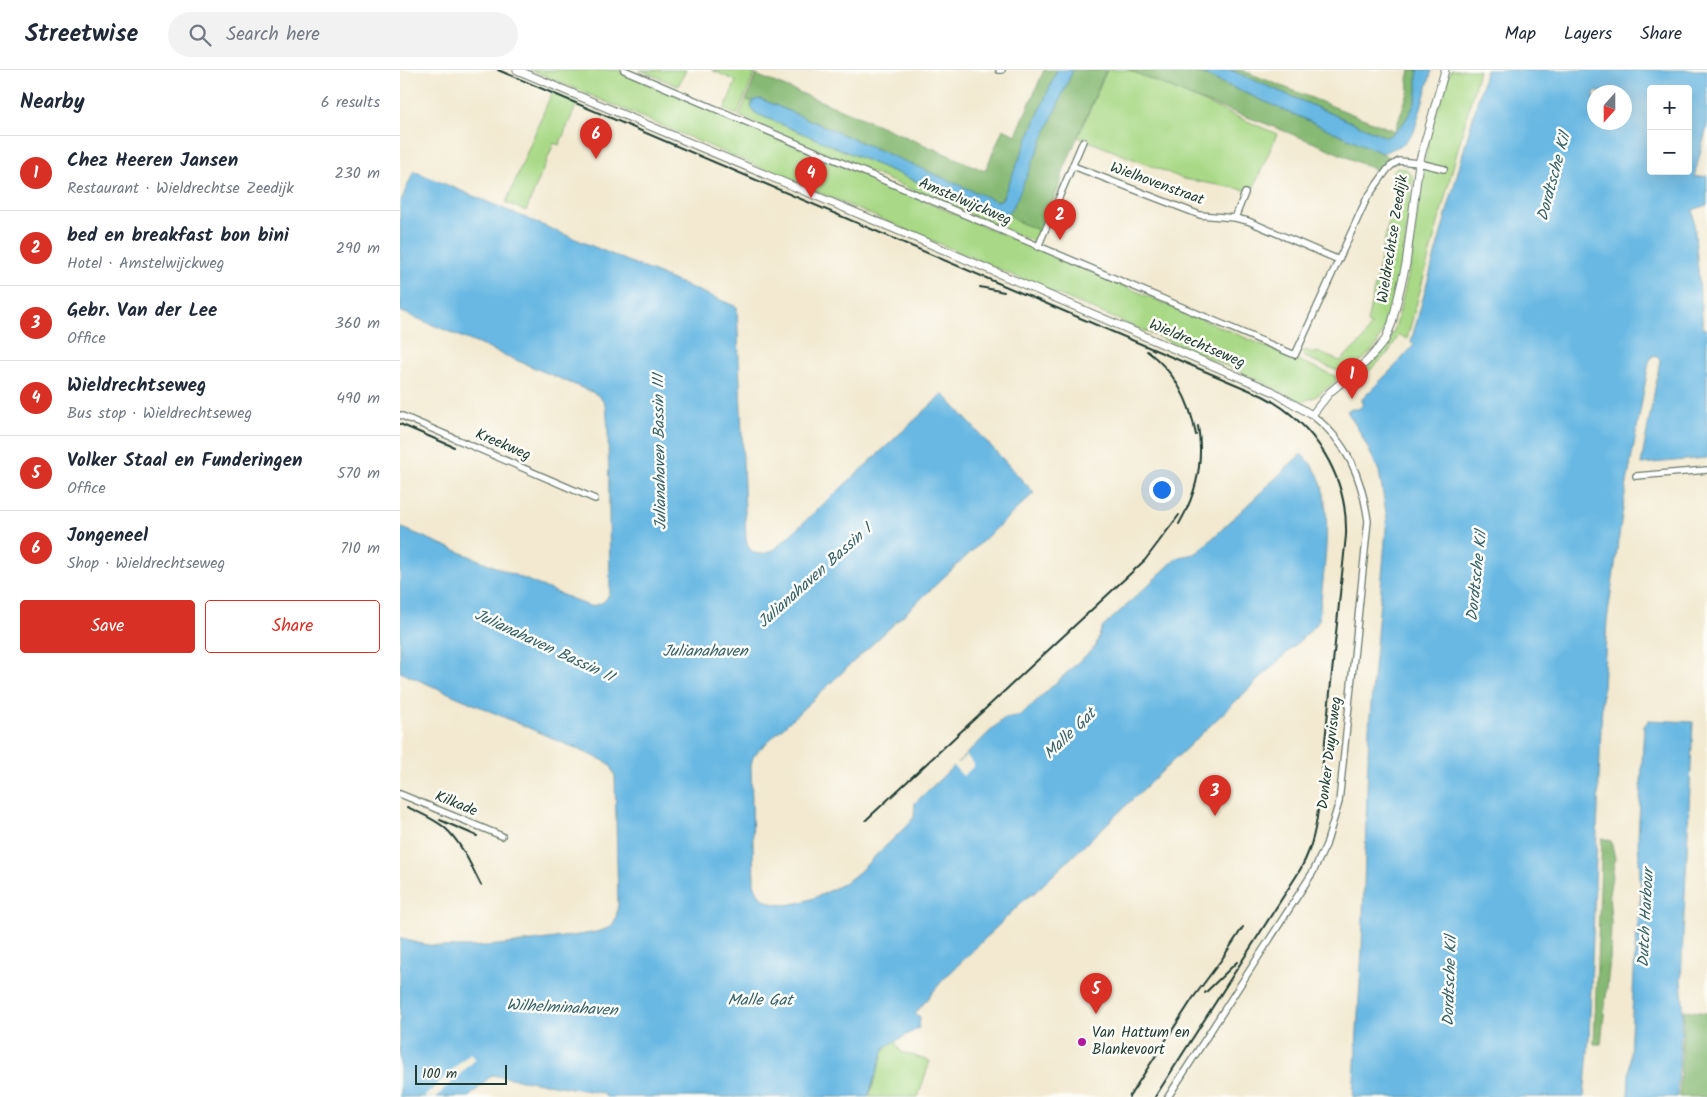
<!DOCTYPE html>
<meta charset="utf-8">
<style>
body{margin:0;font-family:Kalam,sans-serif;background:#f2f2f3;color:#1f2937}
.controls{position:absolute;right:15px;top:15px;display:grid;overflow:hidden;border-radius:5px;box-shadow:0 5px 20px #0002}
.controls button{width:45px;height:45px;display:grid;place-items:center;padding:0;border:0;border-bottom:1px solid #e0e1e3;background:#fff;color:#1f2937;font:25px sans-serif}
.compass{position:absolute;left:1187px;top:15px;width:45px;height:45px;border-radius:50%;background:#fff;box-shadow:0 5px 20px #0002;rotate:201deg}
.scale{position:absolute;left:15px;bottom:12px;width:92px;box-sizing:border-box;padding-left:5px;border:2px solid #1f3d34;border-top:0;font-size:14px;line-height:18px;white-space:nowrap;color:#1f3d34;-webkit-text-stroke:4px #fdfcf7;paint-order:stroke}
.you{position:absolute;left:761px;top:419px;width:18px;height:18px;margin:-12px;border:4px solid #fff;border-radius:50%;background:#1a73e8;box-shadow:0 0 0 8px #1a73e833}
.badge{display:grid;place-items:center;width:32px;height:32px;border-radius:50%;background:#d93025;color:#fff;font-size:16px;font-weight:700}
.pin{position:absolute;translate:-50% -41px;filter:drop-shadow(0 1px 2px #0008)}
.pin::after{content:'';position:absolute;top:26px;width:18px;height:15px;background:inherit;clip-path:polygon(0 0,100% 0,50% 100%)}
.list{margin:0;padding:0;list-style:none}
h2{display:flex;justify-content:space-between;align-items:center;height:65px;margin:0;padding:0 20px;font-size:21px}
h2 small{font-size:16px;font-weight:400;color:#747a83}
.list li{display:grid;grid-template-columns:32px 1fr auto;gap:15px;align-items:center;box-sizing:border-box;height:75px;padding:0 20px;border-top:1px solid #e0e1e3}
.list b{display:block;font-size:19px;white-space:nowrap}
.list p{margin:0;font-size:16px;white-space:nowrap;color:#747a83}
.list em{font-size:16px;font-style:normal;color:#747a83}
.actions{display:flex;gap:10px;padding:15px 20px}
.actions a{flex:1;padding:11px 0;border:1px solid #d93025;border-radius:5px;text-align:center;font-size:18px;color:#d93025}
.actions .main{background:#d93025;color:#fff}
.icon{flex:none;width:28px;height:28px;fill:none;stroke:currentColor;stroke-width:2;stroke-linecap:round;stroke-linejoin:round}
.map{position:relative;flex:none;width:1307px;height:1027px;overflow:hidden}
header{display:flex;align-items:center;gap:30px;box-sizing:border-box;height:70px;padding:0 25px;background:#fff;border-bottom:1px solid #e0e1e3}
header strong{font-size:24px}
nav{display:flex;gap:28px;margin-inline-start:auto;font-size:18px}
.search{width:350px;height:45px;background:#f2f2f3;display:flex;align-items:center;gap:12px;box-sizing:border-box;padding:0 18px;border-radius:28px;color:#747a83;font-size:19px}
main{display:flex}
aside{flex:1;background:#fff}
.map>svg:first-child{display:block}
.green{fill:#a9d986;stroke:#648b5d}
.forest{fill:#86b973;stroke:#527b54}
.water{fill:#68b8e3;stroke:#447a8c;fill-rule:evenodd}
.pier{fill:#f2e9d0}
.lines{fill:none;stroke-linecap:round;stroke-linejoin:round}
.minor-casing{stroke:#69796b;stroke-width:8}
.tertiary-casing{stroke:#69796b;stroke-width:9}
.minor{stroke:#fff;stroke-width:5.5}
.tertiary{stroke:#fff;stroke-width:7}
.rail{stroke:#1f3d34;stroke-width:2}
.poi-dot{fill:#b5179e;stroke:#fdfcf7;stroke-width:2}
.labels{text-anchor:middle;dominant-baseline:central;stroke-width:5;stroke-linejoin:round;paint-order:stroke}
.street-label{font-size:15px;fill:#1f3d34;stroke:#fdfcf7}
.poi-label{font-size:15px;fill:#1f3d34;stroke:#fdfcf7;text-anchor:start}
.water-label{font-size:16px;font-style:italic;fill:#356269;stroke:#fdfcf7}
</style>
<header>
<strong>Streetwise</strong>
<div class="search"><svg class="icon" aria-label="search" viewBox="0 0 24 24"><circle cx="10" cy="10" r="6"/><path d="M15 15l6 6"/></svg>Search here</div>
<nav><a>Map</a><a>Layers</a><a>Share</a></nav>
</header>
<main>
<aside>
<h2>Nearby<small>6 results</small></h2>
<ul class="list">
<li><span class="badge">1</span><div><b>Chez Heeren Jansen</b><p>Restaurant · Wieldrechtse Zeedijk</p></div><em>230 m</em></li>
<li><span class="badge">2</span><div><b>bed en breakfast bon bini</b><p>Hotel · Amstelwijckweg</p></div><em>290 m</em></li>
<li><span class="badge">3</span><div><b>Gebr. Van der Lee</b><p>Office</p></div><em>360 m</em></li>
<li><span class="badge">4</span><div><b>Wieldrechtseweg</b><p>Bus stop · Wieldrechtseweg</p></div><em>490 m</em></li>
<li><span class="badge">5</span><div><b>Volker Staal en Funderingen</b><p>Office</p></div><em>570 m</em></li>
<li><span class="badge">6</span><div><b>Jongeneel</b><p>Shop · Wieldrechtseweg</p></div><em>710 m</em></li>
</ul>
<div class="actions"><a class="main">Save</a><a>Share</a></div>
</aside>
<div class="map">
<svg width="1307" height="1027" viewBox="0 0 1307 1027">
<rect width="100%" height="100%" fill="#fdfcf7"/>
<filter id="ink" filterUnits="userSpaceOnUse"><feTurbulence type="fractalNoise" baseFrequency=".02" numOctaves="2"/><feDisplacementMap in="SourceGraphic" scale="10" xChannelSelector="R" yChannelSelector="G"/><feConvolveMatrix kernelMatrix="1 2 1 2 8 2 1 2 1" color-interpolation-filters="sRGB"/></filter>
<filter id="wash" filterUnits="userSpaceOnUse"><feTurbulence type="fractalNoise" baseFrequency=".0096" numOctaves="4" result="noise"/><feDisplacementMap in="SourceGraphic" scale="20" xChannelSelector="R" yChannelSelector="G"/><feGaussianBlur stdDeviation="1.12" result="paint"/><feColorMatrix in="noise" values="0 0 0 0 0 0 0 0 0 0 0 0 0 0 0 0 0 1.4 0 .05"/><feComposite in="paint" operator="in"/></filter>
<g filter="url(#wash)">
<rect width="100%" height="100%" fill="#f2e9d0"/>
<path class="green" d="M131 0H217L935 306 936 311 915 327 902 332 836 300Z
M240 0H286L278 16Z
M312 0H347L355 3 337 45 324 40 336 11Z
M707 0H729L877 64 852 121 784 109 678 67Z
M1051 0H1079L1007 269 999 265 988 283 965 305 964 304 966 301 965 300 987 275 994 261 999 244 1011 192 1024 95 1031 59Z
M152 22 177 34 159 75 154 73 126 141 106 133Z
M346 30 353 32 351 36 357 44 596 145H603L608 143 616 151 641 161 637 170 634 172 339 46Z
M996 98 1006 99 1012 105 1013 109 1003 189 987 254 978 270 977 275 966 287 945 303H943L905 287 903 284 905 280 916 284 917 282 940 291 963 270 971 255 967 253 994 127H997L999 115H1003V104H993V101Z
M495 971 501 982 530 991 518 1027H469L485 977Z"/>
<path class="forest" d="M644 0H657L603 127 601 130 596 131 361 29 353 32 346 30 356 5 460 47 585 101 603 59 616 65Z
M673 0H706L664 99 661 109V112L641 161 616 151 608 143 611 139Z
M729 0H793L982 83 991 89 980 102 922 76 864 53 797 29Z
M830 0H841L995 61 1009 20 1008 9 1010 0H1018C1016 8 1018 15 1017 24 1016 37 999 64 986 67Z
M1202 768 1211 771 1215 788 1209 824 1211 851 1210 889 1201 974H1194Z
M1284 940 1307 943V1027H1279Z"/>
<path class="water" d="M657 0H673L615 133C606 150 599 146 584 140L357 44 354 42 351 36 354 30 361 29 596 131 601 130 603 127Z
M793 0H830L986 67C999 64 1016 37 1017 24 1018 15 1016 9 1018 0H1032L1014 62 1002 75 982 83Z
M1086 0H1307V57L1294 107 1307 106V135L1293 140 1303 259H1307V388L1241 394 1260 291 1258 287 1252 286 1249 292 1225 424 1207 551 1202 632 1189 969 1184 1027H953L962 879 969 658 987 448 979 401 961 364 947 341 952 339H958L963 335 962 329 997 294 1014 275 1011 272ZM1251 19H1288V101H1251ZM1194 22H1224V52H1194Z
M14 101 337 237 346 469C349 486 361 487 375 479L543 324 634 423 359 680 353 687 351 695 354 813C366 857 430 823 453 807 461 801 468 793 475 786 488 774 500 763 511 751L514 747 515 733 602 650C609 645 615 648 622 644L695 577 702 558 777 488C784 485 791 486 798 482L901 384C908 390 914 397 918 405 935 442 922 509 919 550L916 555 634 823 626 828 542 911 515 944 520 947 519 958 485 977 468 1027H206L202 1023 92 1005 69 1027H0V868C46 885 108 874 155 868 168 866 197 864 208 858 216 854 217 844 218 835L215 706 212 698 207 692 0 602V457L189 536C200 535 207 532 210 521L208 357C206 342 208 331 194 323L0 241V133Z
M1249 650 1293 652 1281 910 1283 934 1277 1027H1228L1235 882 1241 825 1238 769 1244 656Z"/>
<path class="pier" d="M566 685 574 694 573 697 563 706 552 694 556 691 558 693Z
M70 983 76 989 36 1027H24Z"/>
</g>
<g filter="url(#ink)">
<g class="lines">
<defs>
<path id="minor" d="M224 0 895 285 967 128 987 100 991 96 999 91 1019 93 1044 99
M599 0H602
M673 96 800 145 835 148 848 151 939 190
M835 148 845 123
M638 177 683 71
M0 345 195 429
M1236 406 1307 400
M0 724 102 766
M768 1027 913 802 926 775 939 732 968 451C962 408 947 371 912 345"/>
<path id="tertiary" d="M117 0 523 171 872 321 912 345 930 322 966 292 976 281 985 270 992 253 1006 194 1019 93 1045 0"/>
</defs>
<use href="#minor" class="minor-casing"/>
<use href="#tertiary" class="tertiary-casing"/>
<use href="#minor" class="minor"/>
<use href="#tertiary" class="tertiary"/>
<path class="rail" d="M98 0 863 326C915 353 948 407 946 465L918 740C915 764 910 784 897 805L755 1027
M580 217 604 222
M747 281C774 301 790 331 796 365
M0 354 54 377
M779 454C797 423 804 391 798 356
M7 737C20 743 34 749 45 758 62 773 71 796 81 815
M40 750 77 766
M466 750 745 490 779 445
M805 923 837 892
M729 1027 793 928 822 889 843 857"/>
</g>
</g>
<circle class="poi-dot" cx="682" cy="972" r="5"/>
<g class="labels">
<g class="street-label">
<text transform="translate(757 114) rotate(20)">Wielhovenstraat</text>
<text transform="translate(565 132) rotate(23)">Amstelwijckweg</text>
<text transform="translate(993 169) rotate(-81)">Wieldrechtse Zeedijk</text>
<text transform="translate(797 274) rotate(23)">Wieldrechtseweg</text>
<text transform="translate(103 375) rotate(23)">Kreekweg</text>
<text transform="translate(930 683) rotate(-83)">Donker Duyvisweg</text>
<text transform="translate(56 734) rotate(22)">Kilkade</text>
</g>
<g class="poi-label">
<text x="692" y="963">Van Hattum en<tspan x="692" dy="17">Blankevoort</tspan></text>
</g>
<g class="water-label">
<text transform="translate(1154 107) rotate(-75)">Dordtsche Kil</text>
<text transform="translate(260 382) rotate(-91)">Julianahaven Bassin III</text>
<text transform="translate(415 506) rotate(-42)">Julianahaven Bassin I</text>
<text transform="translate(1077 506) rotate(-84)">Dordtsche Kil</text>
<text transform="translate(144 576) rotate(25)">Julianahaven Bassin II</text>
<text x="305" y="581">Julianahaven</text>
<text transform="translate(670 664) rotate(-44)">Malle Gat</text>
<text transform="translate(1246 848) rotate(-87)">Dutch Harbour</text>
<text transform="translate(1050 911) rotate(-88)">Dordtsche Kil</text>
<text x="360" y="930">Malle Gat</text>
<text transform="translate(162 938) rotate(3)">Wilhelminahaven</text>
</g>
</g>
</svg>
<div class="controls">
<button>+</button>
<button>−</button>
</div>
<svg class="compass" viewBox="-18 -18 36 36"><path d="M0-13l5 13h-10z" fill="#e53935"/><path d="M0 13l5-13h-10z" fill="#747a83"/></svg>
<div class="scale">100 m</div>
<div class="you"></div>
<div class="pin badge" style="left:952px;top:329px">1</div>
<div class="pin badge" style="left:660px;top:170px">2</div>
<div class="pin badge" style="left:815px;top:746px">3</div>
<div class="pin badge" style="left:411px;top:128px">4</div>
<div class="pin badge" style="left:696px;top:944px">5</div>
<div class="pin badge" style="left:196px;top:89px">6</div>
</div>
</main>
